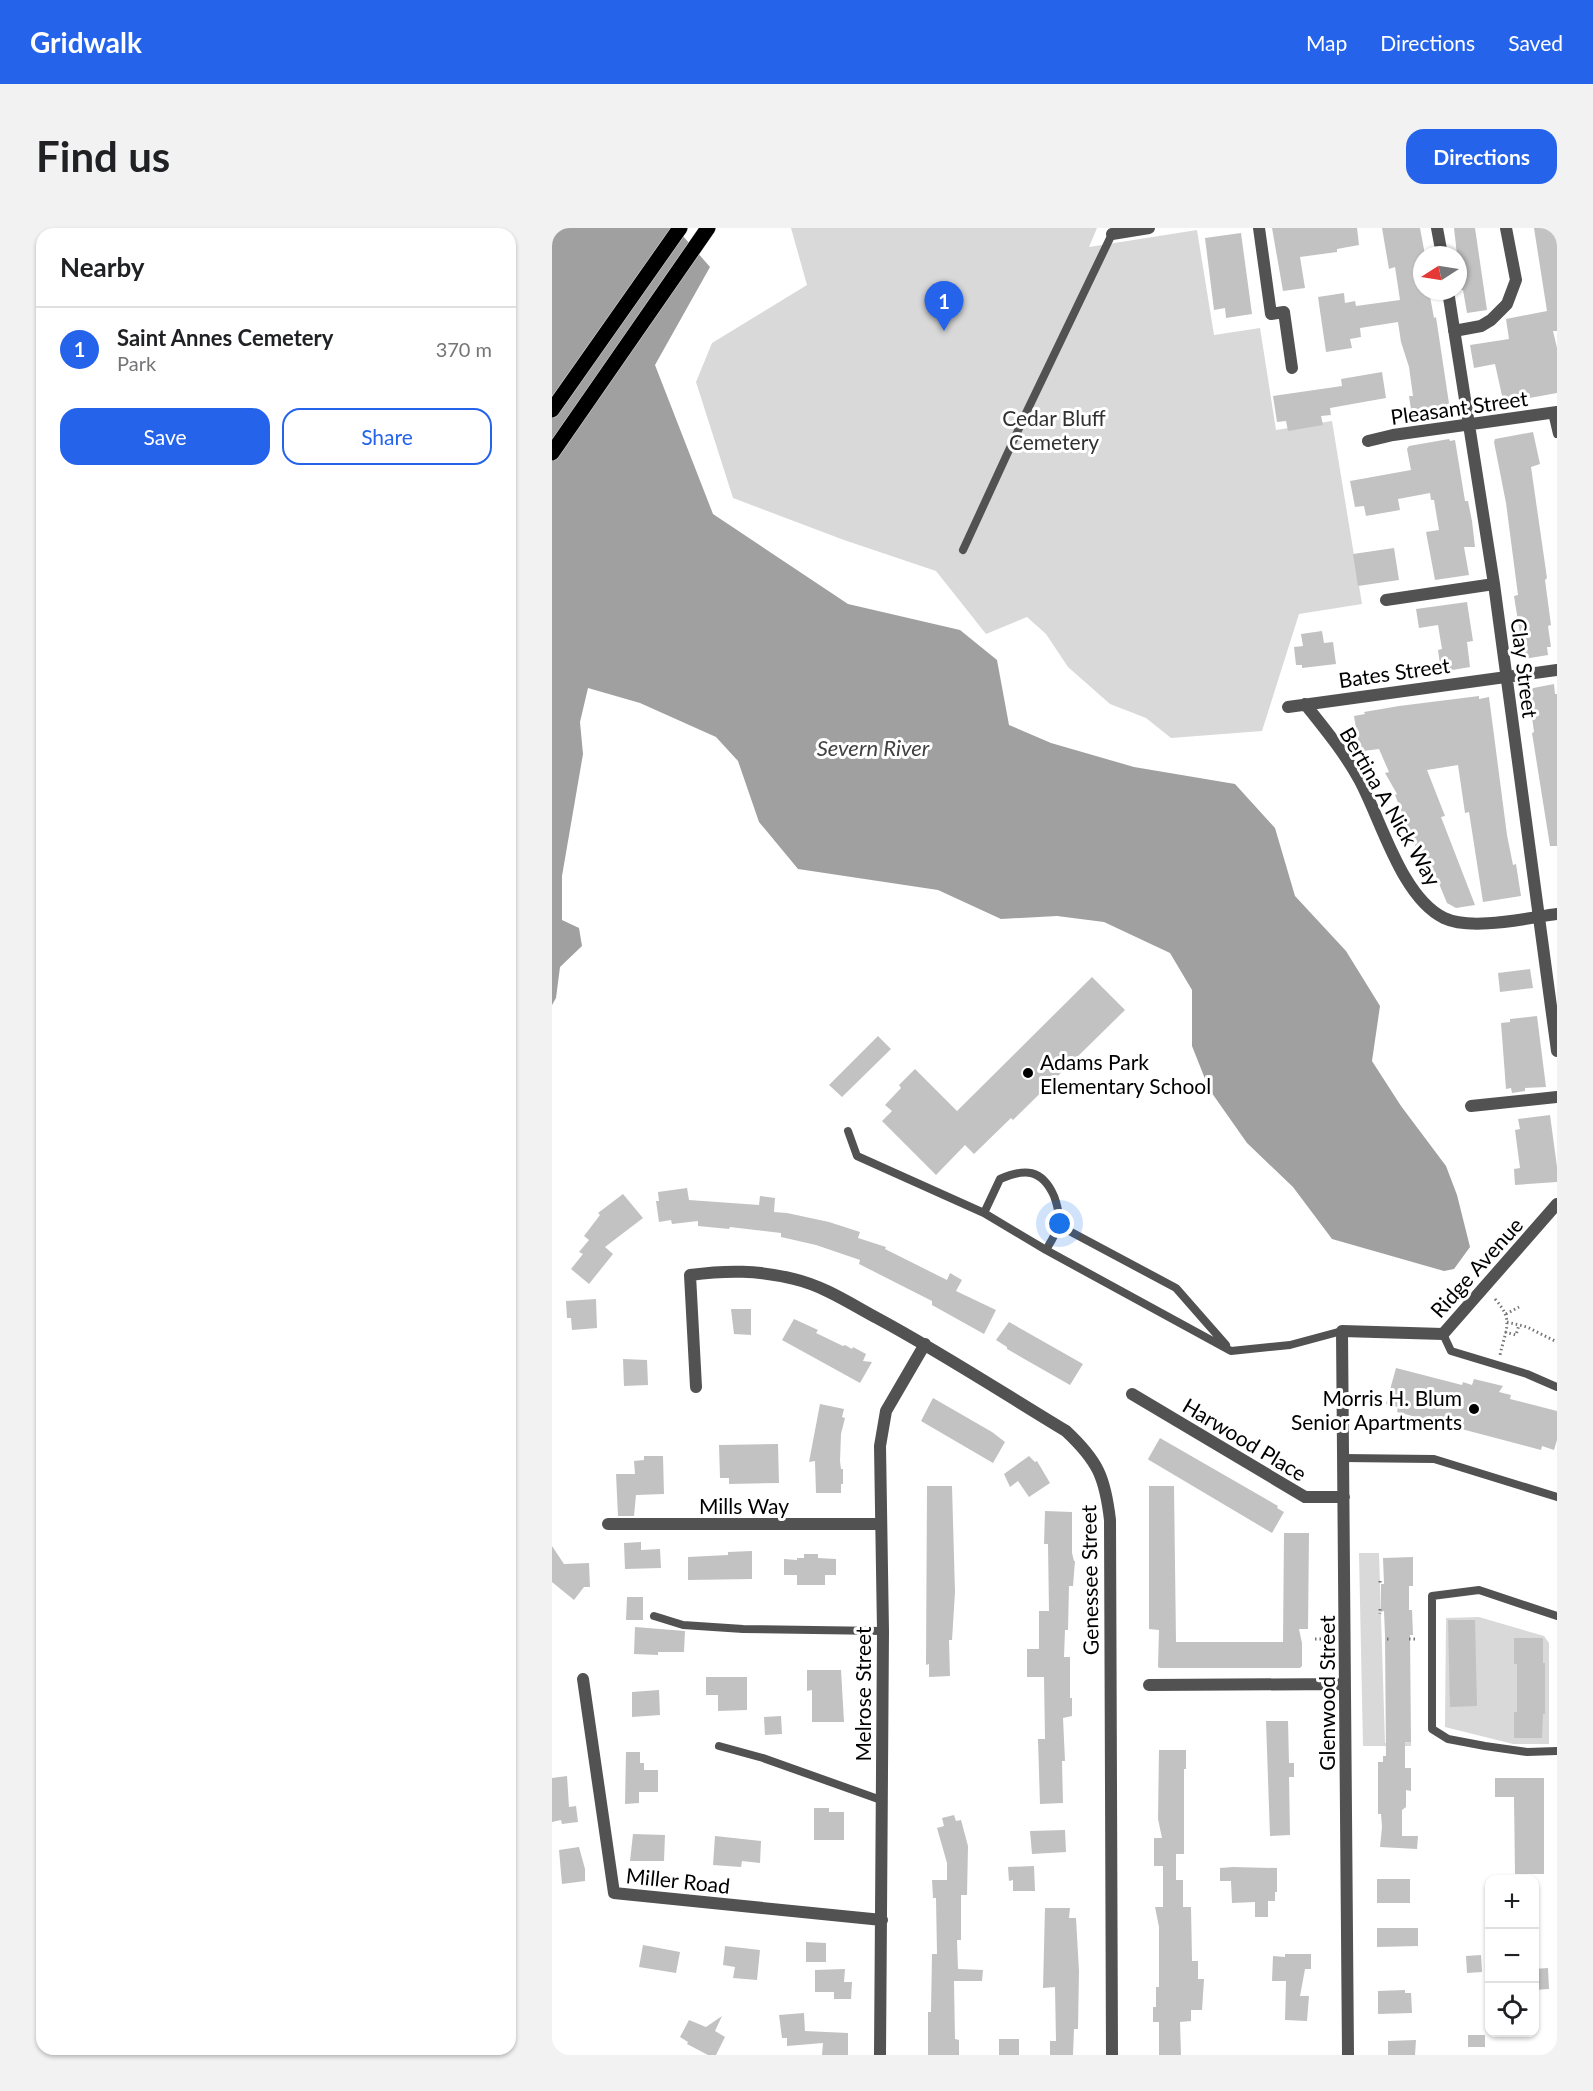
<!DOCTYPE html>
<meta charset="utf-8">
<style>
body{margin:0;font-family:Lato,sans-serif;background:#f2f2f2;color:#202124}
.controls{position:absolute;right:18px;bottom:18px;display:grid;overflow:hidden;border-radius:12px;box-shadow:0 2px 4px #0004}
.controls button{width:54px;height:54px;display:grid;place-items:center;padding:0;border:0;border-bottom:2px solid #e0e0e0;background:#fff;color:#202124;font:30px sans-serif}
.compass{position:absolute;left:861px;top:18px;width:54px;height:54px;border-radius:50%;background:#fff;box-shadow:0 2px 4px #0004;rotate:258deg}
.you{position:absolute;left:508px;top:996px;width:21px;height:21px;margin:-15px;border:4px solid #fff;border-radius:50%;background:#1a73e8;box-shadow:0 0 0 9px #1a73e833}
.badge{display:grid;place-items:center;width:39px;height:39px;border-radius:50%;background:#2563eb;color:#fff;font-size:20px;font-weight:700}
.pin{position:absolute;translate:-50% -50px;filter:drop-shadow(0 2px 3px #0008)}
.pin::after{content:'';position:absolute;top:32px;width:21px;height:18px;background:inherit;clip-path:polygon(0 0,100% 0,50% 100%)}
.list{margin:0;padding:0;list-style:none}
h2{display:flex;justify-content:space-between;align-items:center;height:78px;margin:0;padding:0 24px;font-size:26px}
h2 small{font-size:20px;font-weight:400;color:#757577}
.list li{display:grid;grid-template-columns:39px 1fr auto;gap:18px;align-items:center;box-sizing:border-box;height:84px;padding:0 24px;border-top:2px solid #e0e0e0}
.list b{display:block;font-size:22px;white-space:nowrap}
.list p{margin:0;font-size:20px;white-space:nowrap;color:#757577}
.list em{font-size:20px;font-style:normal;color:#757577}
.actions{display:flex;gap:12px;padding:18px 24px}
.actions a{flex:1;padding:14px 0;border:2px solid #2563eb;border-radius:18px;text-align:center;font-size:21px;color:#2563eb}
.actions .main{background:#2563eb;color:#fff}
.icon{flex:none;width:33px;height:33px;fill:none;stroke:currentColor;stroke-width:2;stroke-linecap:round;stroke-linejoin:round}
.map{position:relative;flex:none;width:1005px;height:1827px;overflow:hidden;border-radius:18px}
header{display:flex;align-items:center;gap:36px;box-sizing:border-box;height:84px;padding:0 30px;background:#2563eb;color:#fff}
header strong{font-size:28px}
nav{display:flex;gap:33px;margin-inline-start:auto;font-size:21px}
.intro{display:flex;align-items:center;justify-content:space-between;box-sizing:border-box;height:144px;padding:0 36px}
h1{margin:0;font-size:42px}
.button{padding:15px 27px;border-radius:18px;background:#2563eb;color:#fff;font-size:21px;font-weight:700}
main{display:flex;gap:36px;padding:0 36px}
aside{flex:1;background:#fff;border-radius:18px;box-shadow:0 2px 4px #0004}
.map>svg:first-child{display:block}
.green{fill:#d9d9d9}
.water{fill:#a0a0a0}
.building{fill:#c2c2c2}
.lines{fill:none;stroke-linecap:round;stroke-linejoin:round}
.primary-casing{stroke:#dbdbdb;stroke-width:16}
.path{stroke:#747474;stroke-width:3;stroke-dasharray:1.5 3;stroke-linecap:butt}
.service{stroke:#525252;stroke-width:8}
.minor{stroke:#525252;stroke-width:12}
.primary{stroke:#000;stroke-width:15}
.poi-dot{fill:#000;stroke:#fff;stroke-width:2}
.labels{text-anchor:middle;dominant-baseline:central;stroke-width:6;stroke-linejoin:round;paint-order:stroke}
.street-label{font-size:21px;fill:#000;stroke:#fff}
.park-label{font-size:21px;fill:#303030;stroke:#fff}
.poi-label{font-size:21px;fill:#000;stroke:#fff;text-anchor:start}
.water-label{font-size:22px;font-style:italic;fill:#414141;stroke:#fff}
</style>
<header>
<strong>Gridwalk</strong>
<nav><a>Map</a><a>Directions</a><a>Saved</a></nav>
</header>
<div class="intro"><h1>Find us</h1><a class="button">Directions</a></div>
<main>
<aside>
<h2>Nearby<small></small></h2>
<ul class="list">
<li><span class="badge">1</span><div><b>Saint Annes Cemetery</b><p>Park</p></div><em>370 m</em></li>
</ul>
<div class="actions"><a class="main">Save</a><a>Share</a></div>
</aside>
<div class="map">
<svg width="1005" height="1827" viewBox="0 0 1005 1827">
<rect width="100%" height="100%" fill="#fff"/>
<path class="green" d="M239 0H545L537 19 645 2 662 107 708 100 724 202 780 193 810 376 747 386 710 503 619 510 594 490 558 476 516 439 494 406 475 389 434 406 384 343 292 312 181 270 144 154 160 115 255 57Z
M807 1325H827L833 1515 859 1514V1518H811Z
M927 1389 992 1408 997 1415V1516H961L893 1499 894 1390Z"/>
<path class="water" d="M0 0H124L158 39 103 137 161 286 296 376 408 402 445 432 457 497 499 515 582 539 683 556 723 600 743 668 794 723 828 778 820 833 849 878 894 938 905 967 918 1019 902 1041 892 1043 780 1011 741 959 695 915 657 861 640 818V762L618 725 552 694 505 688 449 691 386 662 246 641 207 594 186 533 164 509 88 475 36 460 28 494 31 526 10 648V692L27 700 30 718 8 739 4 770 0 777Z"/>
<path class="building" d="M720 0H805L807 17 785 21V24L748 29 753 60 731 63Z
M830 0H868L873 27H870V63H877L882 90 884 89 898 182 860 188 857 168H861L857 139 849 114 846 94 808 100 809 109 798 111 800 120 774 124 766 69 792 65 793 75 803 73 804 78 848 72 843 39 837 41Z
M902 0H923L935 82 915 85 911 62H909Z
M982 0H1005V103H1001L1005 120V165L972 171V168L951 172 943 136 922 140 918 117 957 111 954 91 995 83Z
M689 5 700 86 674 90 673 80 662 82 653 10Z
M830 144 834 170 778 180 779 187 769 188 771 197 736 203 734 193 725 194 721 168 790 158 789 151Z
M981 204 988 236 979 239 995 350 993 352 999 397 996 398 999 419H995L996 427 972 431 962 368 966 367 954 275 942 214 943 211Z
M897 211 898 213 903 212 913 273H916L920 293 923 319H912L917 347 883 352 874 304 887 302 882 272H879L878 265 846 271 848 282 814 288 812 278 803 279 798 253 859 242 855 221 857 218Z
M842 320 847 352 806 358 801 326Z
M915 374 921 413 915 414 918 439 889 444 886 422 890 421 886 397 867 400 864 381Z
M770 403 772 415 781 414 784 436 750 440V437H744L742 419 751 418 749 406Z
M1002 456 1003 466H1005V618H998L980 505 982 504 976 461Z
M927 468V471L937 469 955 607 961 637 964 636 969 668 931 674 917 584 913 585 906 537 875 542 893 588 889 589 923 677 904 680 895 675 883 646 878 648 875 639 872 640 843 567 845 566 833 545 837 544 827 521 811 523 810 519H807L802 488 813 486 812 484 847 478Z
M978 741 981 760 948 764 946 745Z
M540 749 573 782 461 892 459 890 422 926 413 917 384 947 330 893 340 883 333 877 349 860 347 857 363 841 405 883Z
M985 788 994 859 973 860V863L960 865 959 860 954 861 949 795 958 794V791Z
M326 808 339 821 290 869 277 857Z
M998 887 1005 939V954L963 957 962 941 968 940 963 902 968 901 966 891Z
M135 960 137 972 207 977 208 968 223 970 222 984 235 985 277 994 308 1004 306 1010 334 1019 333 1021 395 1052 398 1045 410 1052 404 1063 444 1082 432 1106 380 1077V1073L307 1036 308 1032 264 1017 229 1009V1005L178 999 177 1001 146 998V993L120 996 119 992 107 994 104 973H107L106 964Z
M71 966 91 990 53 1019 61 1026 37 1056 19 1041 31 1026 27 1024 37 1012 32 1008 48 987 46 985Z
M44 1071 45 1100 20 1102 19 1090H15L14 1073Z
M179 1081H199V1107L182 1106Z
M242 1091 266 1102 264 1105 291 1118 293 1117 300 1121 301 1119 314 1126 311 1133 320 1134 308 1155 230 1112Z
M457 1094 531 1136 518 1157 455 1121V1119L444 1112Z
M71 1131 95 1132 96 1157 72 1158Z
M844 1140 910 1157 911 1154 920 1157 922 1151 951 1158 947 1164 959 1167 958 1171 1005 1183V1212L1002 1222 990 1218 989 1222 845 1184 846 1179 834 1176Z
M381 1170 440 1204 453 1214 441 1235 369 1193Z
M268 1176 292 1181 290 1189 293 1190 289 1206 288 1233 289 1241H291V1256H289V1265H264L263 1233 257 1234Z
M608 1210 726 1278 725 1280 732 1284 720 1305 597 1232 596 1231Z
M226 1216 227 1255 177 1256V1250H168L167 1217Z
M92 1228H111L112 1266 84 1267 82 1288H66L64 1246H83L82 1233 92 1232Z
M477 1228 483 1234 485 1233 498 1255 477 1269 466 1253 458 1259 452 1246Z
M375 1258H400L403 1364 400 1412H397L398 1448 377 1449V1436L374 1437Z
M597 1258H622L624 1414H731L732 1305H757L756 1401H747L750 1415V1438L748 1440H608L606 1439 607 1402 597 1401Z
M493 1283 520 1284V1325L522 1333H523L521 1358H517L516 1402H513L512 1429H518V1470H520V1488L511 1490 513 1533H510L511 1575 488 1576 486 1511H493L492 1449H475V1421H487V1383H497L496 1316H492Z
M89 1314V1322L108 1321 109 1340 73 1341 72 1315Z
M0 1318 12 1336 37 1335 38 1359H32L22 1372 0 1354Z
M200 1323V1351L136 1352V1329L176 1327V1324Z
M252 1326H266V1330L284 1331V1347H273V1357H245V1347H232V1331L245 1332V1330H252Z
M861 1329V1358H857V1382H860L861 1407H858L859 1514H853V1540H859V1563L854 1562V1579L850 1582V1608H866L865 1621 828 1619 830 1599 829 1586H826V1534H831V1528H834L833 1407 832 1383 829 1384V1356H832L831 1330Z
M75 1369H91V1392H74Z
M896 1392H923L925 1478 898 1479Z
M83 1399 133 1403 132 1424H106V1427L82 1426Z
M962 1410H991V1435H993V1486H991L990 1510H962V1484H965V1436H962Z
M255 1442H289L292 1494H260V1462L255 1463Z
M154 1449H195V1482L166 1483V1467H154Z
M107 1462 108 1487 80 1489V1464Z
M229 1488 230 1506 213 1507 212 1489Z
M714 1493H736L737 1535H742V1549H737L738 1607 718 1608Z
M607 1522H634V1541H632V1626H624V1652H631V1679H639L640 1733H646V1751H652L650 1782H639V1793L628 1794 629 1827H607V1794H601V1779H604V1759H607V1699L603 1679H611V1638H602V1610H610L606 1591Z
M74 1524H88V1535H92V1542H106V1564H87V1575L73 1576Z
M15 1548 17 1579 24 1578 26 1594 10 1596 9 1592 0 1594V1550Z
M943 1550H992V1646H963L962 1569H943Z
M262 1580H277V1584H292V1612H262Z
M402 1587 404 1593 409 1592 416 1618 415 1667H409V1712H405L406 1741 431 1742 430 1753H402L403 1811 407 1812V1827H376V1784H379L380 1726H385L384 1670H381L380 1652H395V1635L385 1600 392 1598 390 1590Z
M513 1602 514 1624 480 1626 478 1603Z
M81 1606 113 1607 112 1633H78Z
M163 1608 209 1613 208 1635 190 1633 189 1639 161 1637Z
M27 1619 33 1641V1653L10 1656 7 1622Z
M482 1638 483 1663H461V1652L457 1653 456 1639Z
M681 1639 725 1640V1664H723V1673H716V1689H703V1674L680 1675 679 1653H668V1640Z
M825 1651H858V1675H825Z
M493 1680H518L517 1690H524L527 1743 526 1801H522L521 1827H498V1813H504L503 1759 491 1760Z
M825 1700H866V1718L825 1719Z
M254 1714 274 1715V1734H254Z
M91 1717 128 1724 124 1745 87 1739Z
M173 1718 208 1722 205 1752 181 1750 183 1739 171 1737Z
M733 1726H759V1741H753L748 1768H757L755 1793 733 1792 734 1753H720L721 1728 733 1729Z
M929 1727 930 1744 915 1745 914 1728Z
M996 1740 997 1761 982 1762V1741Z
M293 1741 292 1754H300L299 1771H282V1764H263V1742Z
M853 1762V1765H859L860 1785 826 1786V1763Z
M252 1785 253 1803 296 1805V1827H270L271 1815 235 1818V1810H230L227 1787Z
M170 1788 163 1803 173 1809 164 1827H156L135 1816 136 1814 128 1809 137 1792 154 1799Z
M916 1807H933V1819H916Z
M447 1811H467V1827H447Z
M864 1812 863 1827H836V1813Z"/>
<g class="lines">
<defs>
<path id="primary" d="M0 182 128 0
M0 225 156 0"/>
</defs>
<use href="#primary" class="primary-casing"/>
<path class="path" d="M943 1071C962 1092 954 1100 948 1127
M954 1086 967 1079
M955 1094 975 1099 1005 1114
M953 1104 964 1107 967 1097
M828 1353V1357
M828 1381V1386
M763 1411H779
M835 1411H839
M857 1411H863"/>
<path class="service" d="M1000 185 1005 206
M411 322 475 183 560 6
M296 903 305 928 432 985 494 1022 679 1123 738 1117 790 1103
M432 985 448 951C473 940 490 941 502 968 505 976 508 987 506 996 505 1005 498 1015 494 1022
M506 997 624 1060 674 1117
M891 1106 899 1123 975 1146 1005 1159
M791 1230 882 1231 1005 1269
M102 1388 131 1397 191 1401 331 1403
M1005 1388 927 1362 880 1368V1501L896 1511 933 1518 975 1524 1005 1523
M167 1518 211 1530 329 1572"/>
<path class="minor" d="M707 0 719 86 732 84 740 140
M885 0 890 27
M560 6 597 0
M896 63 942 356 1005 823
M902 103 929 98 939 92 955 76 964 52 954 0
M816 213 841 207 1005 184
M834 372 942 356
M753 476C772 500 792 524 807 551 829 591 849 669 892 690 919 703 975 690 1005 686
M736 479 1005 442
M919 878 1005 869
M144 1159 138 1047C175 1042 206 1042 242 1051 272 1058 299 1076 325 1090 390 1125 451 1165 514 1203 546 1233 553 1249 558 1292L560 1827
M580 1166 753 1269H792
M56 1296H328
M31 1451 62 1665 330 1692
M597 1457 793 1456
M328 1827 331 1403 328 1218 334 1183 373 1116
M796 1827 790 1103 891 1106 1005 976"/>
<use href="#primary" class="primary"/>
</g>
<g class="poi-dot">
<circle cx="476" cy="845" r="6"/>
<circle cx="922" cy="1181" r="6"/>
</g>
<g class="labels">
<g class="street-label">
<text transform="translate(907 179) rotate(-8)">Pleasant Street</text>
<text transform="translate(973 440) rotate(83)">Clay Street</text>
<text transform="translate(842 444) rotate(-8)">Bates Street</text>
<text transform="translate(839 578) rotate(60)">Bertina A Nick Way</text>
<text transform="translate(924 1039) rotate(-48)">Ridge Avenue</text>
<text transform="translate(693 1211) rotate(31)">Harwood Place</text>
<text x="192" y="1277">Mills Way</text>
<text transform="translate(537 1352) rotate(-91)">Genessee Street</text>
<text transform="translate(774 1465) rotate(-90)">Glenwood Street</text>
<text transform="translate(310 1466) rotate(-90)">Melrose Street</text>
<text transform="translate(126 1652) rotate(6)">Miller Road</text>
</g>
<g class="park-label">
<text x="502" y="189">Cedar Bluff<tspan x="502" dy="24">Cemetery</tspan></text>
</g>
<g class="poi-label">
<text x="488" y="833">Adams Park<tspan x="488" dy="24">Elementary School</tspan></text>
<text x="910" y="1169" text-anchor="end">Morris H. Blum<tspan x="910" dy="24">Senior Apartments</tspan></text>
</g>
<g class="water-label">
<text x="321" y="519">Severn River</text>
</g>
</g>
</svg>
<div class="controls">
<button>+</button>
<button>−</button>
<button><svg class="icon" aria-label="locate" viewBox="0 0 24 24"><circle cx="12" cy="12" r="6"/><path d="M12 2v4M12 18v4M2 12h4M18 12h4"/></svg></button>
</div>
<svg class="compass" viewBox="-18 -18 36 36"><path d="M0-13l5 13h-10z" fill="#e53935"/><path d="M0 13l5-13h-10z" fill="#757577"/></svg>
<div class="you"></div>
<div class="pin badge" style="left:392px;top:103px">1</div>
</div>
</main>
